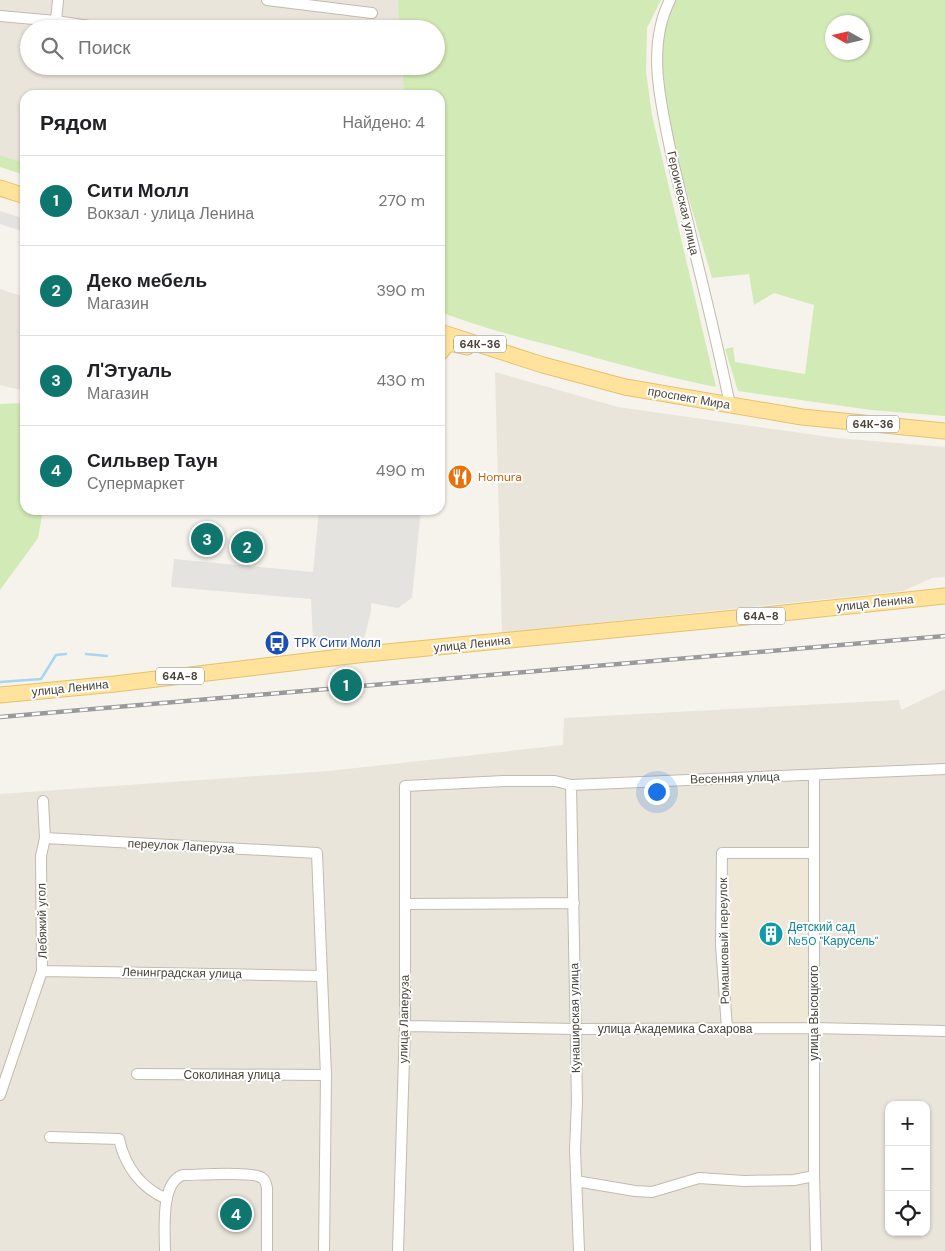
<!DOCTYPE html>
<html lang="ru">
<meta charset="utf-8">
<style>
body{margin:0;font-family:"DM Sans",sans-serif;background:#f2f2f2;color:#202124}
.controls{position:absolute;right:15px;bottom:15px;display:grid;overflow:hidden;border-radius:10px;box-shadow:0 1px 4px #0004}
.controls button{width:45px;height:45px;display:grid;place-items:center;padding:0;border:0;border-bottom:1px solid #e0e0e0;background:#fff;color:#202124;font:25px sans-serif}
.compass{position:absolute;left:825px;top:15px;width:45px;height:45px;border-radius:50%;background:#fff;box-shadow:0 1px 4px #0004;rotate:278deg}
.you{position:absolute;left:656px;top:791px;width:18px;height:18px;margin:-12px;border:4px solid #fff;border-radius:50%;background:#1a73e8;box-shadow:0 0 0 8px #1a73e833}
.badge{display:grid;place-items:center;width:32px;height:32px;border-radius:50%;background:#0f766e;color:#fff;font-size:16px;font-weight:700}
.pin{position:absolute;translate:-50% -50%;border:2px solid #fff;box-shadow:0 1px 5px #0006}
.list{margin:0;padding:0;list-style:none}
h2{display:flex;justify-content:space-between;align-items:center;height:65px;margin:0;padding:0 20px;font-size:21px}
h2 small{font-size:16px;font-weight:400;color:#757577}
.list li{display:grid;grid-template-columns:32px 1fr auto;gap:15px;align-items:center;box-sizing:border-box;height:90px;padding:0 20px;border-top:1px solid #e0e0e0}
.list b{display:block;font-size:19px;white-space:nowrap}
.list p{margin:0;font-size:16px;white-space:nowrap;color:#757577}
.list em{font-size:16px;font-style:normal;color:#757577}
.icon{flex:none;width:28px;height:28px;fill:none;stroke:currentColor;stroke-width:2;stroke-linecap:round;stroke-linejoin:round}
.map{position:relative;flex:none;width:945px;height:1251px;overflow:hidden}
.search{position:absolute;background:#fff;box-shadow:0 1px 4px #0004;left:20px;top:20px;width:425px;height:55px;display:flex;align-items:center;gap:12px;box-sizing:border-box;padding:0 18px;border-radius:28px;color:#757577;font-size:19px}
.panel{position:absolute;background:#fff;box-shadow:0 1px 4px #0004;left:20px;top:90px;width:425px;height:425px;border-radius:15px}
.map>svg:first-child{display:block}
.residential{fill:#eae5da;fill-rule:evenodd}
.education{fill:#efe8d6}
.green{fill:#d2eab5;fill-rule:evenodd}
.parking{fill:#e5e3e0}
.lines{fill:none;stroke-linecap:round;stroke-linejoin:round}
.stream{stroke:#a9d4f2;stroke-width:2.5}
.minor-casing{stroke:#c2bbae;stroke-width:12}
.primary-casing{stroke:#e6c16a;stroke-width:17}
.minor{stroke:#fff;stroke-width:10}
.primary{stroke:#ffe39c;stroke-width:15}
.rail-casing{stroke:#9a9a9a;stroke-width:4.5}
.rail{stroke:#fff;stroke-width:2.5;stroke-dasharray:8;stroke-linecap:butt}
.labels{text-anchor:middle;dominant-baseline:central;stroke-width:4;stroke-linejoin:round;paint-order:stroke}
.shield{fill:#fff;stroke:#817c74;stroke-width:1}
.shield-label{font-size:11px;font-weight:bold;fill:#4b4439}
.street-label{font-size:12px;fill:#4b4439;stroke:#fff}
.food-label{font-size:12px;fill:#c56008;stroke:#fff;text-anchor:start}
.transit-label{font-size:12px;fill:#164399;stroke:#fff;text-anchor:start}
.culture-label{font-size:12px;fill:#0d838f;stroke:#fff;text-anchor:start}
</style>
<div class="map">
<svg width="945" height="1251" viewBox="0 0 945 1251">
<rect width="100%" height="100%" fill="#f6f3ec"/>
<path class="residential" d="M0 0H398L399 29H29V66H402L404 95H25V163L0 155Z
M0 289 25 297V391L0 385Z
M495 372 618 407 837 438 945 447V577L932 578 903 591 502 633Z
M945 689V1251H0V794L329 771 563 745 564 718 899 700 901 710ZM889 1105H926V1232H889Z"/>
<path class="education" d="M725 856H812L811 1026H729Z"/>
<path class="green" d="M398 0H661L647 28 646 71 652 115 716 387C661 376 607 361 553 346 515 336 477 326 440 312V95H404L402 66H436V29H399Z
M675 0H945V416L871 410 738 391 725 349 733 347 735 362 805 374 814 305 774 293 754 305 749 274 712 278 678 162 662 87 660 35ZM832 22H862V52H832Z
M0 155 25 163V175L0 167Z
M25 403V510H43L38 538 0 590V404Z"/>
<path class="parking" d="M0 211 25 219V232L0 224Z
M319 510H421L412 598 398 608 371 603V612L364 639 313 641 311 599 171 587 174 559 313 572Z"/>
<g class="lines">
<path class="stream" d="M86 654 107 656
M0 682 41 679 56 655 66 654"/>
<defs>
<path id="minor" d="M267 0 372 13
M670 0C646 47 661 104 671 153 679 188 688 222 696 257 708 306 720 356 730 405
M0 16 56 21 109 29
M56 21 58 0
M814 775V1176L816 1251
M571 785 577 1101 575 1149 579 1251
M45 838 317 853 326 1075 324 1251
M406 904 574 903
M42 971 321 976
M405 1026 576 1029 813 1028 945 1031
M727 1028 721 945 722 853H814
M137 1074 326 1075
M0 1095 42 971 41 856 45 838 43 801
M50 1137 119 1139C125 1166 141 1188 167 1199
M576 1181 635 1191 652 1192 699 1178 744 1181 794 1180 814 1176
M165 1251C165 1231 160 1182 183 1175 196 1175 254 1171 262 1178 266 1180 266 1185 267 1188V1251
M398 1251 405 1026V786L504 781H555L571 785 945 769"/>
<path id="primary" d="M0 188 25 196
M440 332 543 365 625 387 802 417 945 431
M440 353 447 344H454L467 347
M0 695 115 684 366 654 746 617 945 596"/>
</defs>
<use href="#minor" class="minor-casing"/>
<use href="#primary" class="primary-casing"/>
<use href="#minor" class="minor"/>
<use href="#primary" class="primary"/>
<defs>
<path id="rail" d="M0 717 945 636"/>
</defs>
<use href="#rail" class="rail-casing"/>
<use href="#rail" class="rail"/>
</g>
<defs>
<symbol id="restaurant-disc" viewBox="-11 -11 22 22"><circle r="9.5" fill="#e8710a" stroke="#fff"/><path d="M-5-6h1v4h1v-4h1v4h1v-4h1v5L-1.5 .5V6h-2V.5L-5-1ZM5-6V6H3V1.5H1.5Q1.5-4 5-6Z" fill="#fff"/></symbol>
<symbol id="bus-disc" viewBox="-11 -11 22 22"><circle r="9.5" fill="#1a4fb4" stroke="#fff"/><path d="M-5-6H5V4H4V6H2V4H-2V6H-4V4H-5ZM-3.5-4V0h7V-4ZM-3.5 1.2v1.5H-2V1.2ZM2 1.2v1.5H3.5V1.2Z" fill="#fff"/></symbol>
<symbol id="building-disc" viewBox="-11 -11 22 22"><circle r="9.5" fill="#0f9aa8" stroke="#fff"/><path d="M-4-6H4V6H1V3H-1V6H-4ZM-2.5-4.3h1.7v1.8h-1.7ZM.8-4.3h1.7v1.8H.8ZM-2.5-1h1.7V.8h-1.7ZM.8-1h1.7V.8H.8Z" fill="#fff"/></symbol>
</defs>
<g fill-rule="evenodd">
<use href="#restaurant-disc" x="446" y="463" width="28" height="28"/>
<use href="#bus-disc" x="263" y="629" width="28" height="28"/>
<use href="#building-disc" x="757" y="920" width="28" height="28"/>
</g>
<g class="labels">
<g class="shield">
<rect x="454" y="335.5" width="52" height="17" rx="4"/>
<rect x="847" y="415.5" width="52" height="17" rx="4"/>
<rect x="737" y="607.5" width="48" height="17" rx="4"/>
<rect x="156" y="667.5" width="48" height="17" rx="4"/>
</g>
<g class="shield-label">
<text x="480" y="344">64К-36</text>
<text x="873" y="424">64К-36</text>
<text x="761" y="616">64А-8</text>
<text x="180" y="676">64А-8</text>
</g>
<g class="street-label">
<text transform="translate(683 203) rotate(77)">Героическая улица</text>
<text transform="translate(689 398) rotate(10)">проспект Мира</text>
<text transform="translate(875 603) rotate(-6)">улица Ленина</text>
<text transform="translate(472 644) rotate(-6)">улица Ленина</text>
<text transform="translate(70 688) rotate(-6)">улица Ленина</text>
<text transform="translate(735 778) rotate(-2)">Весенняя улица</text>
<text transform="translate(181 846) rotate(3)">переулок Лаперуза</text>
<text transform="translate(42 921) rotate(-91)">Лебяжий угол</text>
<text transform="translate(724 941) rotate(-91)">Ромашковый переулок</text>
<text transform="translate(182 973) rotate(1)">Ленинградская улица</text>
<text transform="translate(814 1013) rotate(-90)">улица Высоцкого</text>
<text transform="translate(575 1018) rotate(-91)">Кунаширская улица</text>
<text transform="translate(404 1019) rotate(-89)">улица Лаперуза</text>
<text x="675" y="1029">улица Академика Сахарова</text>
<text x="232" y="1075">Соколиная улица</text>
</g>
<g class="food-label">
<text x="478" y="477">Homura</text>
</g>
<g class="transit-label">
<text x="294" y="643">ТРК Сити Молл</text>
</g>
<g class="culture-label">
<text x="788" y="927">Детский сад<tspan x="788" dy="14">№50 "Карусель"</tspan></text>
</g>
</g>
</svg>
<div class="controls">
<button>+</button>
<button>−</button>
<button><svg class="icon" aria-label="locate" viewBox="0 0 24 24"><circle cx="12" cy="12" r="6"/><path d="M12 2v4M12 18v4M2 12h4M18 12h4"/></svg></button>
</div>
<svg class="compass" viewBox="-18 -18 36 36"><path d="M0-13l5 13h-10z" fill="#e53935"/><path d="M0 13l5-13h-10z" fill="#757577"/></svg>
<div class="you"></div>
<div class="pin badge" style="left:346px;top:685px">1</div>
<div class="pin badge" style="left:247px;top:547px">2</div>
<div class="pin badge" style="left:207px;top:539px">3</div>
<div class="pin badge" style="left:236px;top:1214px">4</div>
<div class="search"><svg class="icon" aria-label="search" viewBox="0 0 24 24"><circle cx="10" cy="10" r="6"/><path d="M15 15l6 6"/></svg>Поиск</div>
<section class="panel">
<h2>Рядом<small>Найдено: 4</small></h2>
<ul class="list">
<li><span class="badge">1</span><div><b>Сити Молл</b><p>Вокзал · улица Ленина</p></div><em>270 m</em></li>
<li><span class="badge">2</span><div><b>Деко мебель</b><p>Магазин</p></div><em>390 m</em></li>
<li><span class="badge">3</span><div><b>Л'Этуаль</b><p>Магазин</p></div><em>430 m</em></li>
<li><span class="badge">4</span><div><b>Сильвер Таун</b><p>Супермаркет</p></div><em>490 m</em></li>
</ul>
</section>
</div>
